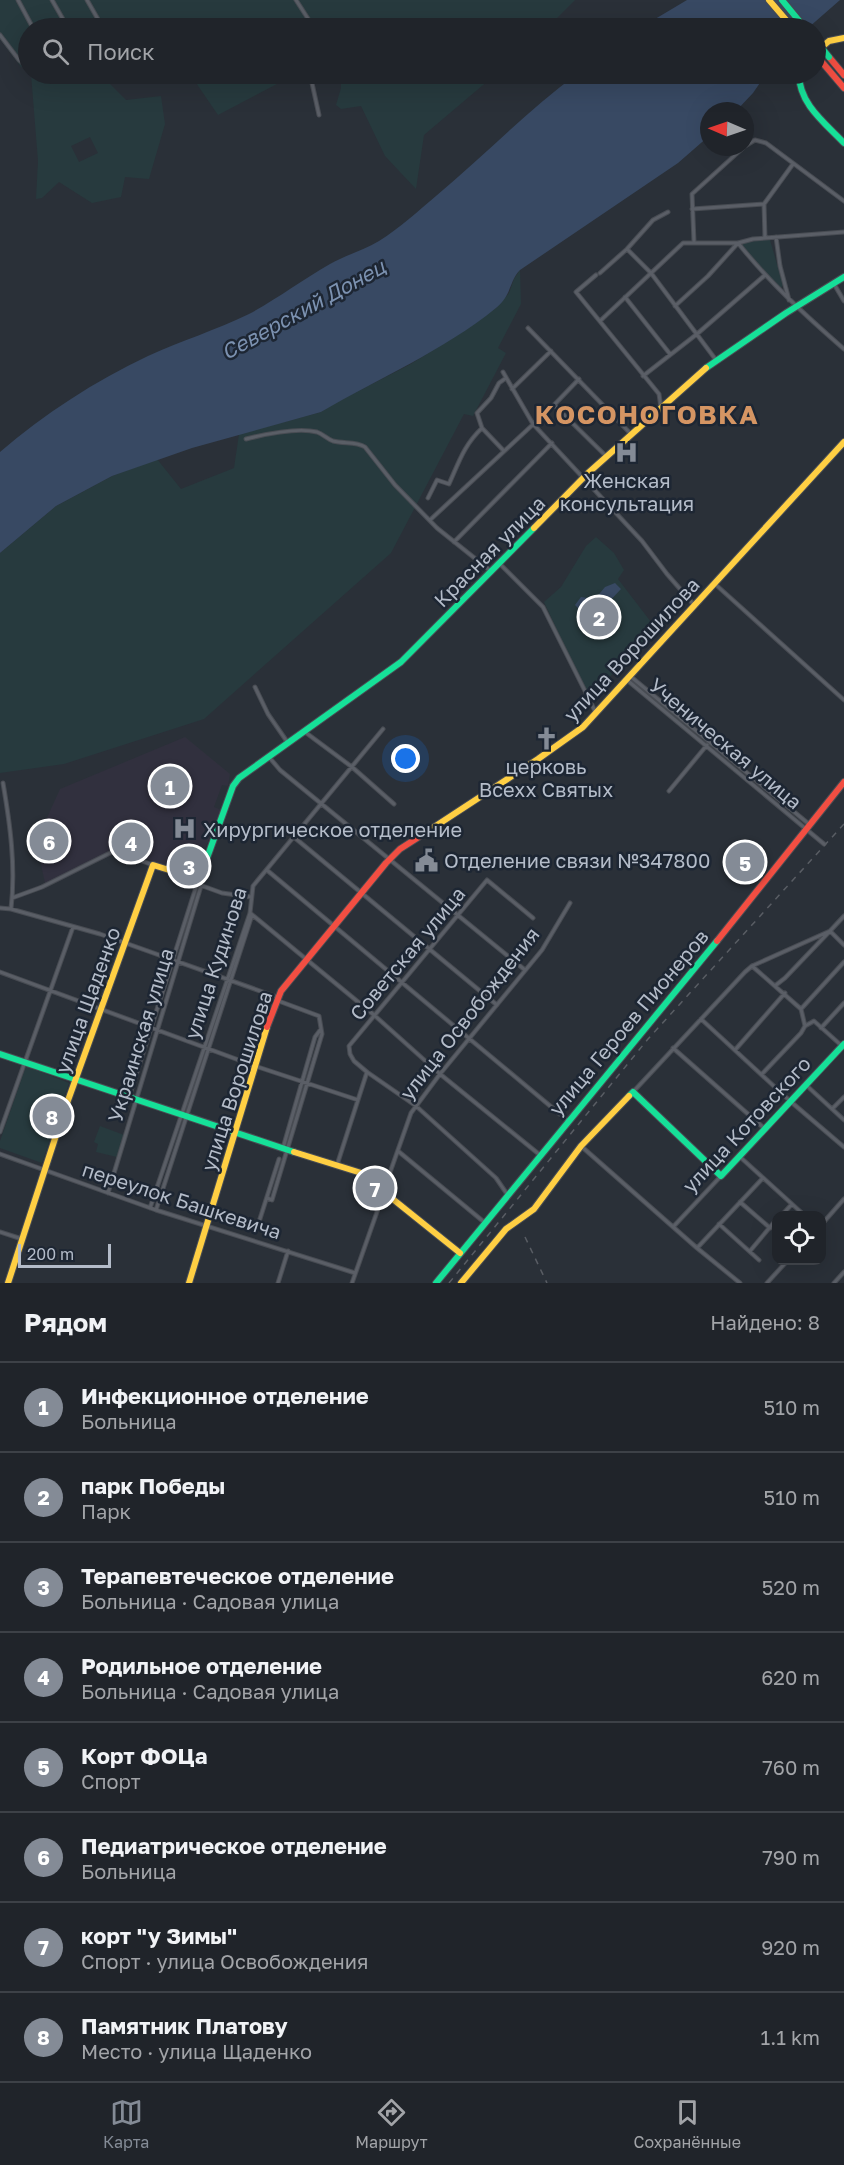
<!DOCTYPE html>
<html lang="ru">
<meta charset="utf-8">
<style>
body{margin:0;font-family:"Golos Text",sans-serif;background:#2d3036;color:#f1f3f6}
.controls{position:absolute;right:18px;bottom:18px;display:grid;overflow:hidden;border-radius:12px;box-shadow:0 6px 24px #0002}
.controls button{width:54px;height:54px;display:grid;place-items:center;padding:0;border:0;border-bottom:2px solid #3d4147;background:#20242a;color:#f1f3f6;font:30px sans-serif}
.compass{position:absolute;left:700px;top:102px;width:54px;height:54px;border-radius:50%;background:#20242a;box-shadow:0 6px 24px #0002;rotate:272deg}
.scale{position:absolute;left:18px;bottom:15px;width:93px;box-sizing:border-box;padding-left:6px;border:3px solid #b4bcc9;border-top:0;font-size:16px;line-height:21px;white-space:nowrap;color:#b4bcc9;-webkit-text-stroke:4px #1d2633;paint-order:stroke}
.you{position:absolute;left:406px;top:759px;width:21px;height:21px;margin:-15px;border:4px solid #fff;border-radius:50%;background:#1a73e8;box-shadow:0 0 0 9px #1a73e833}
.badge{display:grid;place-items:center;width:39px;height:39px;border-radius:50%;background:#848b96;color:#fff;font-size:20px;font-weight:700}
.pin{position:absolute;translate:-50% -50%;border:3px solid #fff;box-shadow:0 2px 6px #0006}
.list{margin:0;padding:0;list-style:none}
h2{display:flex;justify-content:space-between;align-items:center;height:78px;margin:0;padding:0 24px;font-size:26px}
h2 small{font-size:20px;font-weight:400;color:#a2a4a8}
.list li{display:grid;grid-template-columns:39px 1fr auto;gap:18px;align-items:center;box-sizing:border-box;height:90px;padding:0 24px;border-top:2px solid #3d4147}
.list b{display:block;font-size:22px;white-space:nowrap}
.list p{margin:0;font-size:20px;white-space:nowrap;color:#a2a4a8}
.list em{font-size:20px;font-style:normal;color:#a2a4a8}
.icon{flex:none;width:33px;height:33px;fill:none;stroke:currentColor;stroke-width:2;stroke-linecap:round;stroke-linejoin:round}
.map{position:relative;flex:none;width:844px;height:1283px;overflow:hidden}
.search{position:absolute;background:#20242a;box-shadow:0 6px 24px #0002;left:18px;right:18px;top:18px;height:66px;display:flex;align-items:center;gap:15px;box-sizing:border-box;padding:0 21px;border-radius:33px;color:#a2a4a8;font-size:22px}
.sheet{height:798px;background:#20242a}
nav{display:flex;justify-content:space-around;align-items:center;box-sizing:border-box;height:84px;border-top:2px solid #3d4147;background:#20242a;font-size:16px;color:#a2a4a8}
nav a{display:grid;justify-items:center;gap:3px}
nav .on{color:#848b96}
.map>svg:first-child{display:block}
.medical{fill:#31303e}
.green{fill:#273a3e;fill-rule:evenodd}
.water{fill:#384963}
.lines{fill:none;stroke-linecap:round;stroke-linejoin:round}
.street-casing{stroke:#484c53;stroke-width:5}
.fast-casing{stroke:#484c53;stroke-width:8}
.slow-casing{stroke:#484c53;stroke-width:8}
.jam-casing{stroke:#484c53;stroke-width:8}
.street{stroke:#5a5e66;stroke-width:3}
.fast{stroke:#16e098;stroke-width:6}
.slow{stroke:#ffcf43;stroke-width:6}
.jam{stroke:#f24e42;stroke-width:6}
.rail{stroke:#595d64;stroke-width:1.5;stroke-dasharray:6 6;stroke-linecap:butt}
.fast-bridge-casing{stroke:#474c53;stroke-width:8;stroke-linecap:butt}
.fast-bridge{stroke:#16e098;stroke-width:6}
.labels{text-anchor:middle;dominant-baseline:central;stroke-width:5;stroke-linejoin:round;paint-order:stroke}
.poi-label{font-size:20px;fill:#b4bcc9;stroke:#1d2633}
.street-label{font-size:20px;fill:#b4bcc9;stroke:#1d2633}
.water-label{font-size:21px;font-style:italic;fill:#7c92b1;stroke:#1d2633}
.district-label{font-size:26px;font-weight:bold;letter-spacing:1.5px;fill:#d59563;stroke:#1d2633}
</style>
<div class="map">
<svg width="844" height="1283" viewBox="0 0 844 1283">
<rect width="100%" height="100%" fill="#2a3038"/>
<path class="medical" d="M185 737 230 774 228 786 222 785 214 807 221 810 194 875 115 848 45 883 36 842 60 789Z"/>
<path class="green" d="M0 0H575L547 28H28V66L21 67 0 39Z
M31 74H100L126 100 161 96 165 124 149 179 125 177 121 197 92 203 59 182 42 198 36 199 38 161ZM90 137 98 153 79 162 71 146Z
M180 74H296L218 115 192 77 181 80Z
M341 74H496L424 135 416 189 385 156 361 106 341 109 336 105 341 88Z
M767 239 770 240 783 285 781 288 764 273 742 245 744 243Z
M520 270 521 304 498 348 506 353 473 416 464 414 391 553 204 719 64 764 0 773V553L56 506 112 476 157 459 181 489 234 468 239 434 321 412 333 404 409 365 464 331 496 308 509 293 514 279Z
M596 537 614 553 624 570 618 579 651 622 654 630 589 699 544 602 561 587 586 546Z
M739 846 762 864 751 878 728 860Z
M26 1066 69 1083 42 1163 0 1148V1141Z
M100 1126 124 1135 117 1157 96 1152 98 1144 94 1142Z"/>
<path class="water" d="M687 0H840L808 28H640Z
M577 74H766L753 93 736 111H709V136L678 163 520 270C509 281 512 295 496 308 443 351 379 378 321 412L192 448 112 476 56 506 0 553V452C44 414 95 381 148 356 181 341 216 330 249 314 277 299 302 280 330 264 346 255 364 250 379 241 400 228 418 211 436 196 484 156 527 111 577 74Z
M615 583 621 589 604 607C597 604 594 605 587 609V613L584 614 575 605 581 597 595 599 605 587Z"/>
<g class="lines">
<defs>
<path id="street" d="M18 0 33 28
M52 0 68 28
M87 0 103 28
M296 0 314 28
M0 35 19 60 24 64 28 63
M310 74 319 115
M745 146 755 140 766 143 844 201
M692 209 764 204
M776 237 780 266 789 300
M765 238 764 204 793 164
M694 242 692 194 744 147
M627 249 651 273 716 360
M600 273 627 249 653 220 668 212
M596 275 576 292 659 394 661 408
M834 284 844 301
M625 297 670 354
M675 306 708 276 738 243C770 283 806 316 844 349
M600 321 683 243H738L753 239 844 232
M528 328 631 434
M503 372 533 424 642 541 667 574 695 606
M643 376 697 334 764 276
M512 389 551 351
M554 405 606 456
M482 428 503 450
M246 439C266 434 297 427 317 432 323 434 327 439 333 441 344 444 356 441 365 447L395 485 437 528 492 572
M428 498 437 480 449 484C459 462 464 445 482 428L477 413 491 398 499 383 506 378
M430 520 554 405 579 379
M454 542 552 443
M500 564 543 607 596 713
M715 584 844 700
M630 676 810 825
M627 680 824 844
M255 687 268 714 288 743
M305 732 352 767 394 804
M269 757 280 770 525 970
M3 783C10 824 16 866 11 909
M669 791 707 745
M295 838 497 1005
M268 871 567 1120
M200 885 222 893 251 897
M12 898 42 887 114 851 153 865
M0 908 11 909 100 934 277 997
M250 913 374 1015 440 1074 540 1155
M752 966 801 1009 805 1026 814 1021 842 1046
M0 972 255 1066 358 1100
M776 985 785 978 830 931 844 945
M801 1009 844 962
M701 1019 790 1101 844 1147
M821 1028 844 1003
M673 1048 765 1129
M735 1050 785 993
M762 1074 801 1033 805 1026
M806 1085 844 1120
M633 1092 745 972 752 966 830 931 844 916
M129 1097 197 884V879
M832 1109 844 1097
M0 1132 73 927
M581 1146 697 1248 740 1283
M283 1148 315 1037 321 1029
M398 1151 484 1222
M0 1154 156 1210 355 1273
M739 1156 803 1214
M337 1165 367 1072
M387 1181 411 1113 440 1074 542 950 570 903
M108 1193 201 886
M507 1194 496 1178 416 1106 367 1072 354 1061 350 1054 349 1046 487 880 533 918
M267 1198 272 1200 322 1034 319 1016 276 1000
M740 1202 770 1228
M150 1208 250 913 253 886 383 729
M156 1210 252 915
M781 1216 792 1204
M719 1224 759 1260
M822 1224 844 1199
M258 1225 279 1159
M673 1227 721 1176
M0 1232 22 1239
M698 1247 762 1179
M750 1251 776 1220
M278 1283 288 1251
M352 1283 384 1192
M767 1283 788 1260
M834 1283 844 1272"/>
<path id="fast" d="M782 0 805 28
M799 74C799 104 825 123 844 143
M706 368 786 313 844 277
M195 878 197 879 207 858 233 786 239 778 401 662 534 528
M0 1054 294 1152
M629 1096 633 1092 721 1176 844 1044
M436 1283 717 941"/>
<path id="slow" d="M769 0 793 28
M816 52 829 41 844 38
M534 528 587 474 706 368
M425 833 538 759 583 727 844 442
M294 1152 387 1181 384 1192 460 1253
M8 1283 62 1117 153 865 195 878
M189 1283 267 1027
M461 1283 506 1229 534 1209 581 1146 629 1096"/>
<path id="jam" d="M816 55 844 88
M829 57 844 75
M717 941 844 782
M267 1027 281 991 386 863 400 849 425 833"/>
</defs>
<use href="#street" class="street-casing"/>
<use href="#fast" class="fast-casing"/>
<use href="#slow" class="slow-casing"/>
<use href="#jam" class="jam-casing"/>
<use href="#street" class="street"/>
<use href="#fast" class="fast"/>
<use href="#slow" class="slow"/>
<use href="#jam" class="jam"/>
<path class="rail" d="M525 1237 547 1283
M449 1283 648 1039 844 824"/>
<defs>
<path id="fast-bridge" d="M816 41 829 57"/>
</defs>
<use href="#fast-bridge" class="fast-bridge-casing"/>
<use href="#fast-bridge" class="fast-bridge"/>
</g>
<defs>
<symbol id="hospital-bare" viewBox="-9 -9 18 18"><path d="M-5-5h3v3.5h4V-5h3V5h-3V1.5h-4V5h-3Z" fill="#848b96" stroke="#1d2633" stroke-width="2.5" paint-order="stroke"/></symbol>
<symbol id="church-bare" viewBox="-9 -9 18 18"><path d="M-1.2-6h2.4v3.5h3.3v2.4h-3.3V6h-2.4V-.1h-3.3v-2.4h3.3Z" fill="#848b96" stroke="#1d2633" stroke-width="2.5" paint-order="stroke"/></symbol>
<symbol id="civic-bare" viewBox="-9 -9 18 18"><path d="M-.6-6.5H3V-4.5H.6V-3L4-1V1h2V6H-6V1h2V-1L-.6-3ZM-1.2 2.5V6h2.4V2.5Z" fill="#848b96" stroke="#1d2633" stroke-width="2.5" paint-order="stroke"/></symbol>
</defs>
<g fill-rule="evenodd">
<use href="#hospital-bare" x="610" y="436" width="33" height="33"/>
<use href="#church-bare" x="530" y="722" width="33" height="33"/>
<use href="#hospital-bare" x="168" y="812" width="33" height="33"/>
<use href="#civic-bare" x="410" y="844" width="33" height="33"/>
</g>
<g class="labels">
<g class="poi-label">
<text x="627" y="480">Женская<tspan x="627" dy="23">консультация</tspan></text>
<text x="546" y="766">церковь<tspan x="546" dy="23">Всехх Святых</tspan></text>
<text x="203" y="829" text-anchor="start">Хирургическое отделение</text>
<text x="444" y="860" text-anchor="start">Отделение связи №347800</text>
</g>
<g class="street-label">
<text transform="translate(489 551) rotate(-45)">Красная улица</text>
<text transform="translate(631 649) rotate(-47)">улица Ворошилова</text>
<text transform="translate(726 743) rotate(40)">Ученическая улица</text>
<text transform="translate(407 953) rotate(-50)">Советская улица</text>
<text transform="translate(215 963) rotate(-72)">улица Кудинова</text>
<text transform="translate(87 1000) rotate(-70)">улица Щаденко</text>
<text transform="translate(469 1013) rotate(-52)">улица Освобождения</text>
<text transform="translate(628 1022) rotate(-50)">улица Героев Пионеров</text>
<text transform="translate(140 1035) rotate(-73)">Украинская улица</text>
<text transform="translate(236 1081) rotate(-72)">улица Ворошилова</text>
<text transform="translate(746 1124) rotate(-47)">улица Котовского</text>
<text transform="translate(182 1200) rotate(18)">переулок Башкевича</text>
</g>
<g class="water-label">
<text transform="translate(303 309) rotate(-29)">Северский Донец</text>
</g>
<g class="district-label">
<text x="647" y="414">КОСОНОГОВКА</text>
</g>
</g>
</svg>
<div class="controls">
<button><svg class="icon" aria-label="locate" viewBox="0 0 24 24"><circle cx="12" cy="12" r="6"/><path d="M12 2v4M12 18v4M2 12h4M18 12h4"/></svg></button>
</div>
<svg class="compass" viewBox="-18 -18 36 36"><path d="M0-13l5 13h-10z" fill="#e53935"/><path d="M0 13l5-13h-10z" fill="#a2a4a8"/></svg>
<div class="scale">200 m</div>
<div class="you"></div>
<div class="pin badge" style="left:170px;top:786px">1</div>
<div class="pin badge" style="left:599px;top:617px">2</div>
<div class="pin badge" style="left:189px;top:866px">3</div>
<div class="pin badge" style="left:131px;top:842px">4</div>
<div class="pin badge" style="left:745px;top:862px">5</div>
<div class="pin badge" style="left:49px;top:841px">6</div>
<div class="pin badge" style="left:375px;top:1188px">7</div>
<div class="pin badge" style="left:52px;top:1116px">8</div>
<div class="search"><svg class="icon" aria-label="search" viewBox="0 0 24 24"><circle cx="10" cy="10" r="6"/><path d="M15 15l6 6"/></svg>Поиск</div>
</div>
<section class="sheet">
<h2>Рядом<small>Найдено: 8</small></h2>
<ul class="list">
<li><span class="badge">1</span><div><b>Инфекционное отделение</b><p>Больница</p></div><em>510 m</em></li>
<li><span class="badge">2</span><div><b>парк Победы</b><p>Парк</p></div><em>510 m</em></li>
<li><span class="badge">3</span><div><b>Терапевтеческое отделение</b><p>Больница · Садовая улица</p></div><em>520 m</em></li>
<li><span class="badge">4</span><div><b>Родильное отделение</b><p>Больница · Садовая улица</p></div><em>620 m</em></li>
<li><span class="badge">5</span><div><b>Корт ФОЦа</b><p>Спорт</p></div><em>760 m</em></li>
<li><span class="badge">6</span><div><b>Педиатрическое отделение</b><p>Больница</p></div><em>790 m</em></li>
<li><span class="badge">7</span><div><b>корт &quot;у Зимы&quot;</b><p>Спорт · улица Освобождения</p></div><em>920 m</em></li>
<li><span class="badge">8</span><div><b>Памятник Платову</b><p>Место · улица Щаденко</p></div><em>1.1 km</em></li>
</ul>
</section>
<nav>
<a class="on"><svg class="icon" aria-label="map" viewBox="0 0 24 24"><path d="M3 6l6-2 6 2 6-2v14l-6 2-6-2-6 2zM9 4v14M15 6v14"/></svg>Карта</a>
<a><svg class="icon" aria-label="directions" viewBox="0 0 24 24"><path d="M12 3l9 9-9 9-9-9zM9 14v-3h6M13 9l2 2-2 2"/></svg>Маршрут</a>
<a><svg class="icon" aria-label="saved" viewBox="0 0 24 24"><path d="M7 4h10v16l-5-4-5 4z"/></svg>Сохранённые</a>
</nav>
